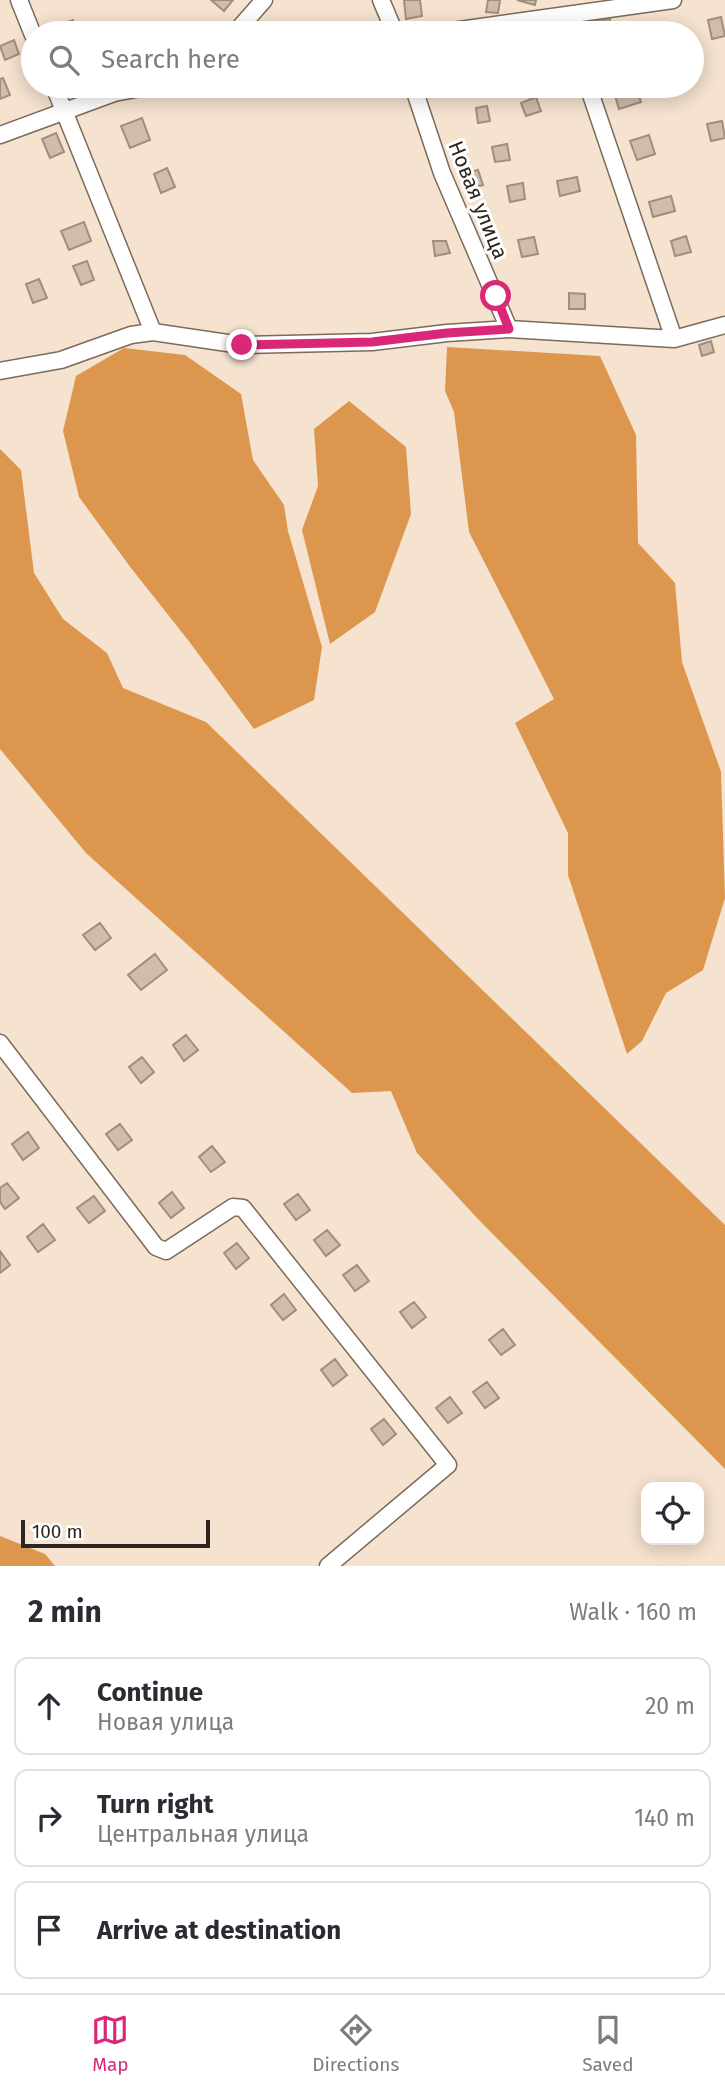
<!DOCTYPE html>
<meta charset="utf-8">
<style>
body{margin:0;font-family:"Fira Sans",sans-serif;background:#f2f2f3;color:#2b2b33}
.controls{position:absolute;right:21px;bottom:21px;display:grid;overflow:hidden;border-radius:14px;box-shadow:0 4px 18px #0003}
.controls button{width:63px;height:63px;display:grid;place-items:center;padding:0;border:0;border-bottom:2px solid #e1e1e2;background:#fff;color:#2b2b33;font:35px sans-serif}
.scale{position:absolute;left:21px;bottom:18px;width:189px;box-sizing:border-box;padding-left:7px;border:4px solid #2d251f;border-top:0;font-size:19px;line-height:24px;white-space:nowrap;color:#2d251f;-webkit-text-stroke:5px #fff;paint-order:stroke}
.stop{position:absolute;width:21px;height:21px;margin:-16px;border:5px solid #db2777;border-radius:50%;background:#fff}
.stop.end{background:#db2777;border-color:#fff;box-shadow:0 2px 7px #0008}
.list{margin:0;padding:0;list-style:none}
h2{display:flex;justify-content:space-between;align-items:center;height:91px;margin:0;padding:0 28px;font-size:30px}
h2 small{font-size:23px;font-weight:400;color:#7c7c81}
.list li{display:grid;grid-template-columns:46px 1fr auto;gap:21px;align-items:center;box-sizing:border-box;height:98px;margin:0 14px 14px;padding:0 14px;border:2px solid #e1e1e2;border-radius:14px}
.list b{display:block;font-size:26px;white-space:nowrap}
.list p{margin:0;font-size:23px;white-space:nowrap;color:#7c7c81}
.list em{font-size:23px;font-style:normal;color:#7c7c81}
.icon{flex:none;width:38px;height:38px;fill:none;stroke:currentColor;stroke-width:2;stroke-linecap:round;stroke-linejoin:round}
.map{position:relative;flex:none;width:725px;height:1566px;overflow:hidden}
.search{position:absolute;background:#fff;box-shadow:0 4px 18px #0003;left:21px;right:21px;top:21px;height:77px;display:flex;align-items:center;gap:18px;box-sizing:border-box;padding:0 24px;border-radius:38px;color:#7c7c81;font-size:26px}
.sheet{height:427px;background:#fff}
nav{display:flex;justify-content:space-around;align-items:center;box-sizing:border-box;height:98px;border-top:2px solid #e1e1e2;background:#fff;font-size:19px;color:#7c7c81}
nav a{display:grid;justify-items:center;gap:4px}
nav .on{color:#db2777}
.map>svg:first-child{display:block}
.forest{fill:#dc964e}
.building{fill:#d0bcab;stroke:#a08e7d;stroke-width:2}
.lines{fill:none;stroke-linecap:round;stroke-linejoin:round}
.minor-casing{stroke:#7c6a5a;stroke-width:19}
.minor{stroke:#fff;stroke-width:16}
.route{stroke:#db2777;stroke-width:9}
.labels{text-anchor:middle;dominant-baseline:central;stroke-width:6;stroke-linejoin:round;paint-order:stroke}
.street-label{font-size:21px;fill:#2d251f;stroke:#fff}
</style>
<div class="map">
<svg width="725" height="1566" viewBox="0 0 725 1566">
<rect width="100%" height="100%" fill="#f5e2cf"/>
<path class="forest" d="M447 347 600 356 636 435 638 543 675 583 682 662 721 772 725 898 703 970 666 993 642 1041 627 1054 568 875V833L515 723 554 699 469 532 454 412 445 391Z
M124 348 185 355 241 394 253 460 284 505 288 531 322 647 314 700 254 729 188 640 131 568 79 497 63 431 76 376Z
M349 401 406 447 411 514 375 612 330 644 302 530 318 486 314 429Z
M0 449 21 470 34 573 63 619 107 653 123 688 206 722 725 1225V1469L478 1219 417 1153 391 1091 352 1093 86 853 0 749Z
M0 1536 45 1554 55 1566H0Z"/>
<path class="building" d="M211 0H233L224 11Z
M404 0H420L422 16 406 19Z
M488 0H500L498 13 486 12Z
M517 0H536L535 5Z
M721 17 725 36 712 39 708 20Z
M610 19 612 32 590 33 588 22Z
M73 20 78 33H56L54 27Z
M14 40 19 54 5 60 0 46Z
M3 78 10 95 0 99V79Z
M612 86H636L641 102 619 109Z
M536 97 541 111 526 116 521 103Z
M487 106 490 121 478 123 476 108Z
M142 118 150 140 130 148 121 126Z
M722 121 725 138 711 141 707 124Z
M56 133 64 152 50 158 42 139Z
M649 135 655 154 637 160 630 141Z
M507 144 510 160 495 162 492 147Z
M167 168 175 187 161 193 154 174Z
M478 170 483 185 468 189 463 174Z
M577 177 580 191 560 196 557 181Z
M523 183 525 199 510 202 507 186Z
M671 196 675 211 653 217 649 202Z
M84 222 91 241 69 250 61 231Z
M686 236 691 252 675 256 671 241Z
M534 237 538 254 522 257 518 240Z
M433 241H446L450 253 435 256Z
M87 261 94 280 81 285 73 266Z
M39 279 47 298 33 303 26 284Z
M569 293 585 294V309H569Z
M711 341 714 352 702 356 699 345Z
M100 923 111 938 95 950 83 935Z
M155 954 167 970 141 990 128 975Z
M186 1035 198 1050 184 1061 173 1045Z
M142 1057 154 1072 141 1083 129 1067Z
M120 1124 132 1140 118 1150 106 1134Z
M28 1132 39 1148 23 1160 12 1144Z
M212 1146 225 1162 211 1172 199 1157Z
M7 1183 19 1198 5 1209 0 1202V1188Z
M172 1192 184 1208 171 1218 159 1203Z
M298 1194 310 1210 296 1220 284 1204Z
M94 1196 105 1211 89 1223 77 1208Z
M43 1224 55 1240 38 1252 27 1237Z
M327 1230 340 1245 326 1256 314 1240Z
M237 1243 249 1258 236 1269 224 1253Z
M0 1251 10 1265 0 1273Z
M357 1265 369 1281 355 1291 343 1275Z
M284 1294 296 1310 283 1320 271 1305Z
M414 1302 426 1317 412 1328 400 1312Z
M503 1329 515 1345 501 1355 489 1340Z
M335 1359 347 1375 333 1386 321 1370Z
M487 1382 499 1398 485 1408 473 1392Z
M450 1397 462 1413 448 1423 436 1408Z
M384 1419 396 1434 383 1445 371 1429Z"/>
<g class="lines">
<defs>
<path id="minor" d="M19 0 33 35
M381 0 395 33
M235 33 264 0
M438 33 673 0
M54 86 153 332
M413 86 442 173 509 329
M588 86 674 339
M0 135 114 93 152 86
M0 371 61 360 131 335 153 332 241 345 372 342 447 333 509 329 674 339 725 325
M0 1043 156 1247 166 1251 233 1207 243 1208 448 1465 328 1566"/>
</defs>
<use href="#minor" class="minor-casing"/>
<use href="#minor" class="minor"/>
</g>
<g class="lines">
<path class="route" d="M242 345 372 342 447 333 509 329 496 296"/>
</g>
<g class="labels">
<g class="street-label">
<text transform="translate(478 200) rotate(68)">Новая улица</text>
</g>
</g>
</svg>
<div class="controls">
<button><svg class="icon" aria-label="locate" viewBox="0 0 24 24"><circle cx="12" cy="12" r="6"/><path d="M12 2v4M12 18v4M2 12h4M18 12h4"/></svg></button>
</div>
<div class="scale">100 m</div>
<div class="stop" style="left:496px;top:296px"></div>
<div class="stop end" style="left:242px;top:345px"></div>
<div class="search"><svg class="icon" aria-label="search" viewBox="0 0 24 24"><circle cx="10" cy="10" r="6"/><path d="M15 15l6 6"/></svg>Search here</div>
</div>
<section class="sheet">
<h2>2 min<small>Walk · 160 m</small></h2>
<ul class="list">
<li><svg class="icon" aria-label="ahead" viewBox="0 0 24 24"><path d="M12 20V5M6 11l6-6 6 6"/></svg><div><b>Continue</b><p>Новая улица</p></div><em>20 m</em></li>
<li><svg class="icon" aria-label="right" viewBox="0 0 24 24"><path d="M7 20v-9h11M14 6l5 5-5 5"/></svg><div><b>Turn right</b><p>Центральная улица</p></div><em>140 m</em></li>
<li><svg class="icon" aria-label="arrive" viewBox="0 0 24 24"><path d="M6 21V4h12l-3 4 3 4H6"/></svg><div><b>Arrive at destination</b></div></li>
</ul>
</section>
<nav>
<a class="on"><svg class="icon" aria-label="map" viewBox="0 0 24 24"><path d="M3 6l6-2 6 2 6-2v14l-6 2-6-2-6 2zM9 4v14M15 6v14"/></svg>Map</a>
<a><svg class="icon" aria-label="directions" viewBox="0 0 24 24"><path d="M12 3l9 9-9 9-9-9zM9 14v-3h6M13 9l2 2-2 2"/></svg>Directions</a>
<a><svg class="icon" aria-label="saved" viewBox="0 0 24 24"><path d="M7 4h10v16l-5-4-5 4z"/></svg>Saved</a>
</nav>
